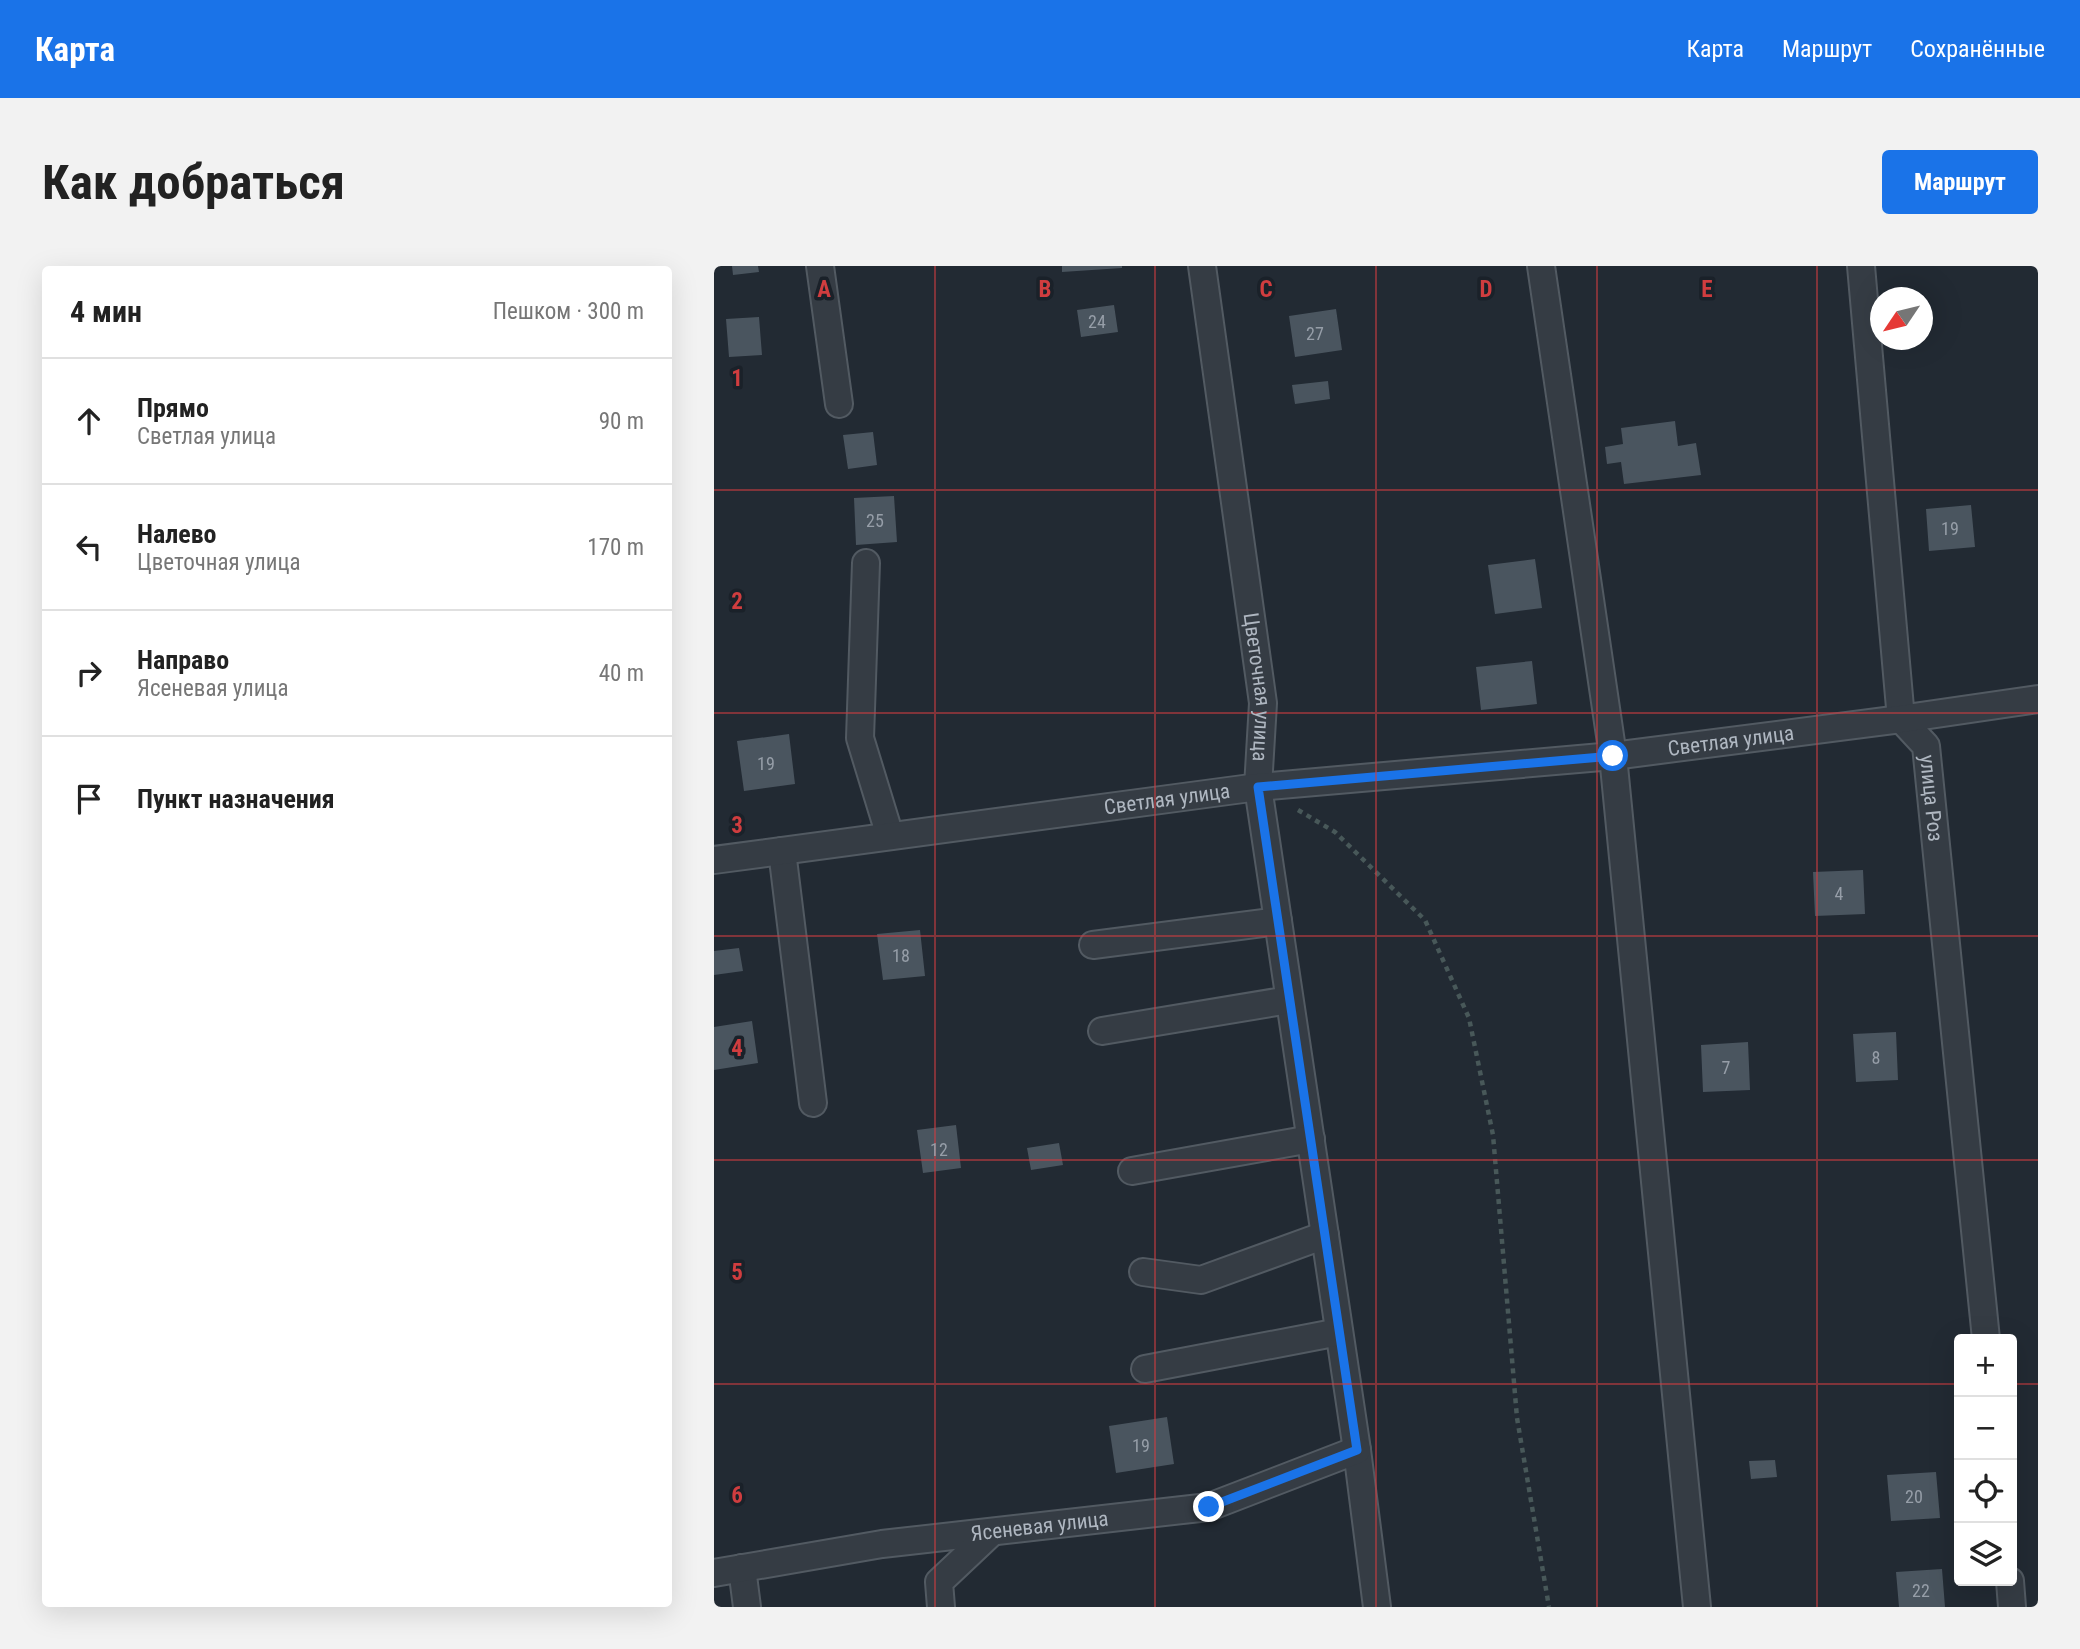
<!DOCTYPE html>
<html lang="ru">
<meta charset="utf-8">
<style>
body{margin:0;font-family:"Roboto Condensed",sans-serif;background:#f2f2f2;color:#222}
.controls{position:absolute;right:21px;bottom:21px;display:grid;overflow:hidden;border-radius:7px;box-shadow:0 7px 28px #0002}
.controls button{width:63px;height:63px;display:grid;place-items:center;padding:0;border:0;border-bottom:2px solid #e0e0e0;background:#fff;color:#222;font:35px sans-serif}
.compass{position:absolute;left:1156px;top:21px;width:63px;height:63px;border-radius:50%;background:#fff;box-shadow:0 7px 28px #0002;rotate:235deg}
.stop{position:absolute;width:21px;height:21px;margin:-16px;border:5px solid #1a73e8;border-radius:50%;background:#fff}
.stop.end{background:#1a73e8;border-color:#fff;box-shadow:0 2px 7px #0008}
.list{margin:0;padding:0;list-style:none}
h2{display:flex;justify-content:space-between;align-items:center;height:91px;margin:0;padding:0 28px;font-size:30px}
h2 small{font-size:23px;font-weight:400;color:#767676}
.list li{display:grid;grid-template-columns:46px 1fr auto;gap:21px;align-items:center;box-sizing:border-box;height:126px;padding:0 28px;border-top:2px solid #e0e0e0}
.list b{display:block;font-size:26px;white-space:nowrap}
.list p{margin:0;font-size:23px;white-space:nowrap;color:#767676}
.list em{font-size:23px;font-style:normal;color:#767676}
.icon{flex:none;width:38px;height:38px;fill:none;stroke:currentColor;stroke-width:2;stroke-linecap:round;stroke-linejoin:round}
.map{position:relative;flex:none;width:1324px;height:1341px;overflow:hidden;border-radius:7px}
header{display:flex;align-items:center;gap:42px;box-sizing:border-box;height:98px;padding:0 35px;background:#1a73e8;color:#fff}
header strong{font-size:33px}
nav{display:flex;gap:38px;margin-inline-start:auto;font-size:24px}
.intro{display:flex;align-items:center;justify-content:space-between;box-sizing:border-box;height:168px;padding:0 42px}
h1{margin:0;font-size:49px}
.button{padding:18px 32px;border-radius:7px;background:#1a73e8;color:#fff;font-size:24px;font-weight:700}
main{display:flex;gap:42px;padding:0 42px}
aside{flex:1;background:#fff;border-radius:7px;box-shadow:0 7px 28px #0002}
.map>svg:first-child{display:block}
.building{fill:#4a555f}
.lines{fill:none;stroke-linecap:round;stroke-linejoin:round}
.minor-casing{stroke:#525a62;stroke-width:30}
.path{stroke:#485859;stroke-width:4.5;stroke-dasharray:5 5;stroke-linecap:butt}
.minor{stroke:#353c44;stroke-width:26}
.route{stroke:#1a73e8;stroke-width:9}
.grid{fill:none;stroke:#d03d3f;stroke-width:2;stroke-opacity:0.55}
.labels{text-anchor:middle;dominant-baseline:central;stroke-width:7;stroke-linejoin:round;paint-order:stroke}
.number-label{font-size:18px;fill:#969ea8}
.street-label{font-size:21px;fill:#afb7c1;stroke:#1a2129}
.grid-label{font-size:23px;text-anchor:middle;font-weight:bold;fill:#d03d3f;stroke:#1a2129;stroke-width:7;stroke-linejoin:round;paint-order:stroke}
</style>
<header>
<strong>Карта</strong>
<nav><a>Карта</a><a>Маршрут</a><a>Сохранённые</a></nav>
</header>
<div class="intro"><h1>Как добраться</h1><a class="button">Маршрут</a></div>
<main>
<aside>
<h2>4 мин<small>Пешком · 300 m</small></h2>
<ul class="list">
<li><svg class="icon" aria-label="ahead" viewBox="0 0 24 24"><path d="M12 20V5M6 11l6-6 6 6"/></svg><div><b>Прямо</b><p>Светлая улица</p></div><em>90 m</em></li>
<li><svg class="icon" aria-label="left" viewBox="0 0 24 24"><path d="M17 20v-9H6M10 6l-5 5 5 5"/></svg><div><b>Налево</b><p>Цветочная улица</p></div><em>170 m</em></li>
<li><svg class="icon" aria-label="right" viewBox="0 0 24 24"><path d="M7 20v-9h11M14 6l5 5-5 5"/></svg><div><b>Направо</b><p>Ясеневая улица</p></div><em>40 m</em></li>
<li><svg class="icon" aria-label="arrive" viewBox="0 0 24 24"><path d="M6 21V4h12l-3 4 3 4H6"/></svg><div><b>Пункт назначения</b></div></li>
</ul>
</aside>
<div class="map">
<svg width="1324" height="1341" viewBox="0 0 1324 1341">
<rect width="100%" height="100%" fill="#222a33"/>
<path class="building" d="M18 0H44L45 6 19 9Z
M348 0H408V2L348 6Z
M400 39 404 66 367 71 363 44Z
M622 43 628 84 581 91 575 50Z
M45 51 48 89 15 91 12 53Z
M614 115 616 133 581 138 578 119Z
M961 155 964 180 982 177 987 209 910 218 907 196 893 198 891 181 909 178 907 162Z
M159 166 163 199 134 203 129 169Z
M180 230 183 276 142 279 140 232Z
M1257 239 1261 281 1215 285 1212 243Z
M821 293 828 342 781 348 774 299Z
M818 395 823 438 767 444 762 401Z
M75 468 81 518 30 525 23 475Z
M1149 604 1151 648 1101 650 1099 606Z
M206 664 211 710 169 714 163 668Z
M25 682 29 705 0 709V685Z
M38 755 44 797 0 804V761Z
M1182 766 1184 814 1142 816 1139 768Z
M1034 776 1036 824 989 826 987 779Z
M242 859 247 902 209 907 203 864Z
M345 877 349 899 317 904 313 882Z
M453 1151 460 1198 402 1207 395 1160Z
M1061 1194 1063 1211 1037 1213 1035 1195Z
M1222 1206 1226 1252 1177 1255 1173 1209Z
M1228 1303 1231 1341H1185L1182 1306Z"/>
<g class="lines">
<defs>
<g id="minor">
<path d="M106 0 125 138"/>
<path id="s1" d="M488 0 549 437 544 521 643 1184 663 1341"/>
<path d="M827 0 899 490 983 1341"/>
<path id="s2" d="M1147 0 1187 453 1212 480 1272 1073"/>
<path d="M152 297 146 472 176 570"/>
<path d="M68 585 99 837"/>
<path id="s3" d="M0 594 544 521 899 490 1187 453 1324 433"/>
<path d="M379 679 564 655"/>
<path d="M388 765 575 734"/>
<path d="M418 905 597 873"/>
<path d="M429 1006 487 1014 611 969"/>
<path d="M431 1103 625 1066"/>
<path d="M28 1302 33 1341"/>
<path id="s4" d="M0 1307 168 1278 495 1241 643 1184"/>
<path d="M1296 1315 1298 1341"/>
<path d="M227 1341 225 1316 278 1266"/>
</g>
</defs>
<use href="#minor" class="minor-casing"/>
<path class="path" d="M584 544 621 566 711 654 755 752 779 869 803 1152 835 1341"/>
<use href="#minor" class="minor"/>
</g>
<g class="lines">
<path class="route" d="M495 1241 643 1184 544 521 899 490"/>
</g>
<path class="grid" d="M221 0V1341M441 0V1341M662 0V1341M883 0V1341M1103 0V1341M0 224H1324M0 447H1324M0 670H1324M0 894H1324M0 1118H1245M1298 1118H1324"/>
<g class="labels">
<g class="number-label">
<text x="383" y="55">24</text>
<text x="601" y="67">27</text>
<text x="161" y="254">25</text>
<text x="1236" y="262">19</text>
<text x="52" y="497">19</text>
<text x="1125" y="627">4</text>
<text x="187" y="689">18</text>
<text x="1162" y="791">8</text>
<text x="1012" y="801">7</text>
<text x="225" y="883">12</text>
<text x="427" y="1179">19</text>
<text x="1200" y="1230">20</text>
<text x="1207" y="1324">22</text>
</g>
<g class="street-label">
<text stroke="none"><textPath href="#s1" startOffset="425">Цветочная улица</textPath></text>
<text stroke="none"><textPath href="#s3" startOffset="1024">Светлая улица</textPath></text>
<text stroke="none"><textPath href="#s2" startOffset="544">улица Роз</textPath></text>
<text stroke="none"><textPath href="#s3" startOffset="457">Светлая улица</textPath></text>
<text stroke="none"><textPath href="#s4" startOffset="329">Ясеневая улица</textPath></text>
</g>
</g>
<g class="grid-label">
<text x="110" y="31">A</text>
<text x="331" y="31">B</text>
<text x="552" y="31">C</text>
<text x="772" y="31">D</text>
<text x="993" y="31">E</text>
<text x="23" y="120">1</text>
<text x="23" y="343">2</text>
<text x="23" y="567">3</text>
<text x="23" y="790">4</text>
<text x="23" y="1014">5</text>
<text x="23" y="1237">6</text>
</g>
</svg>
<div class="controls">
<button>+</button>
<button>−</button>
<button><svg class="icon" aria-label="locate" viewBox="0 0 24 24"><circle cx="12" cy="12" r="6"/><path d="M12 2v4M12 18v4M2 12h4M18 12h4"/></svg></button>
<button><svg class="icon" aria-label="layers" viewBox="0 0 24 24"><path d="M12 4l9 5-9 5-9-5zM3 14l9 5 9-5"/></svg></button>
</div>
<svg class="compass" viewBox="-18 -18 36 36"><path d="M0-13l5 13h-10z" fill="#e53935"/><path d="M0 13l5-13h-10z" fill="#767676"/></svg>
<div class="stop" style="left:899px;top:490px"></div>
<div class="stop end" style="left:495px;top:1241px"></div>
</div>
</main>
